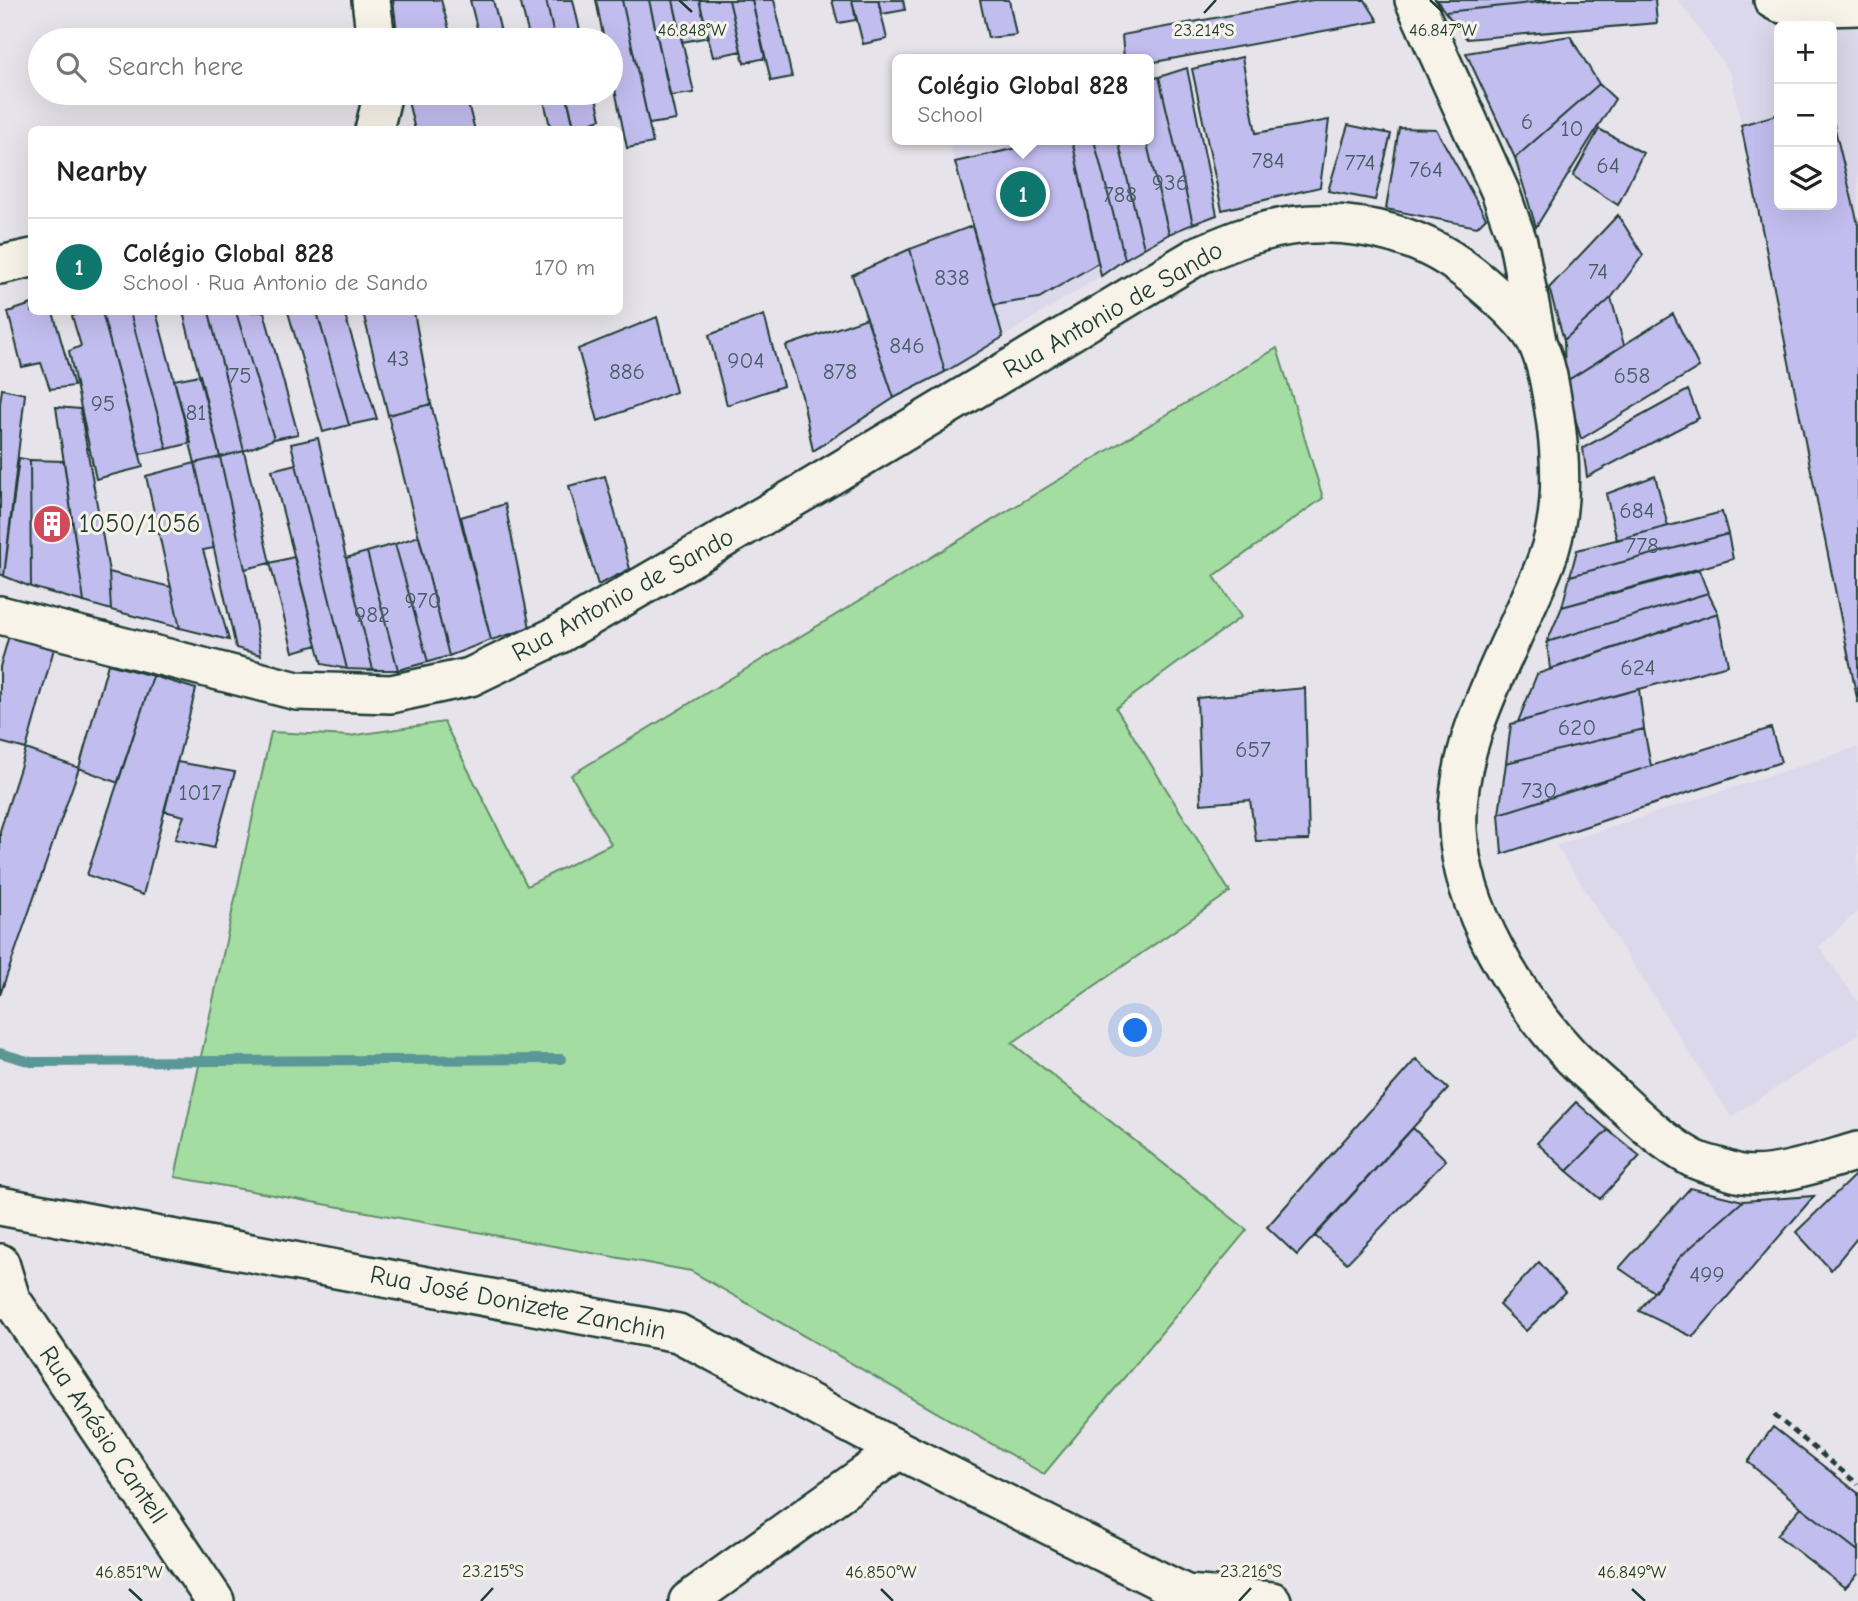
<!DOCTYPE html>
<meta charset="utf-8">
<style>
body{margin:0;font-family:"Comic Neue",sans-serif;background:#f2f2f2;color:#222}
.controls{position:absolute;right:21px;top:21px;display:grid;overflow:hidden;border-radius:10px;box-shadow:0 7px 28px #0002}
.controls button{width:63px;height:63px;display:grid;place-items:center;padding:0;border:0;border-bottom:2px solid #e0e0e0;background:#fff;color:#222;font:35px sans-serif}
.you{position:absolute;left:1136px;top:1031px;width:24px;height:24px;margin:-18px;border:5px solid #fff;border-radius:50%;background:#1a73e8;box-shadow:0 0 0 10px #1a73e833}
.badge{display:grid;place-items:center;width:46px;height:46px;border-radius:50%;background:#0f766e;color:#fff;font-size:23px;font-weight:700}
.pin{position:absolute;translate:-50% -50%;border:4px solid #fff;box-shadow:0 2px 7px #0006}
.popup{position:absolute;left:892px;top:54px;width:262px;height:91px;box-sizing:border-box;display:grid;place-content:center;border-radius:10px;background:#fff;filter:drop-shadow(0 2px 5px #0005);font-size:23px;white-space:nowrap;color:#767676}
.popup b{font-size:26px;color:#222}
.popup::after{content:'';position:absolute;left:50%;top:100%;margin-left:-14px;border:14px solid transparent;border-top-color:#fff}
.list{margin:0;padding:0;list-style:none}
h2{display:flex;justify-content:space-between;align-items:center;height:91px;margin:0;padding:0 28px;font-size:30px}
h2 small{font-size:23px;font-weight:400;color:#767676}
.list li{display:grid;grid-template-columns:46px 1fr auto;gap:21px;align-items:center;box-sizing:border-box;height:98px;padding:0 28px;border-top:2px solid #e0e0e0}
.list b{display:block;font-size:26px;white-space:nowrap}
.list p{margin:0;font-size:23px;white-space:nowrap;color:#767676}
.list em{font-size:23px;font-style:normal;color:#767676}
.icon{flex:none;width:38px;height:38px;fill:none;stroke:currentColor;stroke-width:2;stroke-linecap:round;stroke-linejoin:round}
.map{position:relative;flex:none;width:1858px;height:1601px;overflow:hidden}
.search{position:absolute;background:#fff;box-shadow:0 7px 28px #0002;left:28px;top:28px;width:595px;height:77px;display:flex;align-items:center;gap:18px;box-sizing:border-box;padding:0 24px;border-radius:38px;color:#767676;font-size:26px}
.panel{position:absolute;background:#fff;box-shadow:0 7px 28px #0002;left:28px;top:126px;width:595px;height:189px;border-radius:10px}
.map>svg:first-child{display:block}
.built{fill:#dcd8ec;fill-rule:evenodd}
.green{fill:#a4dda2;stroke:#628d6b;stroke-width:2}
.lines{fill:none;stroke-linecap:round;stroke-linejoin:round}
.stream{stroke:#5a9797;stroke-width:10}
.building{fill:#c2bdef;stroke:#1f3d34;stroke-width:2}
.minor-casing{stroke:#1f3d34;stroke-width:42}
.path{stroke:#1f3d34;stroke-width:4.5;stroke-dasharray:7 5;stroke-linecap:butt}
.minor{stroke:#f7f3e8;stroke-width:37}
.ticks{fill:none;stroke:#1f3d34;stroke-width:2.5}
.labels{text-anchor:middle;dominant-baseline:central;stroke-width:6;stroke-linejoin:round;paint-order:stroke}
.number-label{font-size:23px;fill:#485d63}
.street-label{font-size:26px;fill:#1f3d34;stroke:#f7f3e8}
.poi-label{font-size:26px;fill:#1f3d34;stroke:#f7f3e8;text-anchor:start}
.ticks-label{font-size:18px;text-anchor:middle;fill:#1f3d34;stroke:#f7f3e8;stroke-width:6;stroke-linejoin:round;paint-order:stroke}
</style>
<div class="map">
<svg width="1858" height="1601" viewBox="0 0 1858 1601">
<rect width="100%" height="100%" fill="#e7e3ea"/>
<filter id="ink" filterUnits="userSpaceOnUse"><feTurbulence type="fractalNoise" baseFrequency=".0143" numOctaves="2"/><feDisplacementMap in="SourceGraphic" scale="14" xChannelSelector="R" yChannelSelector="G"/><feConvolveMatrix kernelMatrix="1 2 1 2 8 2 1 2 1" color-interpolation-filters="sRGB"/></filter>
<g filter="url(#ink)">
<path class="built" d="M1678 0H1858V703L1731 74ZM1779 26H1832V205H1779Z
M948 140H1072L1101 276 1003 337Z
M1858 747V911L1819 947 1858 1002V1035L1731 1117 1556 845Z"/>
<path class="green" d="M1277 348 1323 498 1214 576 1241 617 1116 708 1230 892 1012 1043 1247 1230 1044 1474 691 1271 175 1177 271 732 350 736 444 722 527 886 611 844 571 775Z"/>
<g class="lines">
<path class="stream" d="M0 1053 31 1062 561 1059"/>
</g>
<path class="building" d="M393 0H441L452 40H398Z
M470 0H493L503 40H480Z
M520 0H546L555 40H530Z
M546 0H573L582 40H555Z
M596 0H622L653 143 627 148 611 70V40H604Z
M622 0H649L676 120 649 124Z
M649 0H673L694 93 670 96Z
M673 0H699L709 37 682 42Z
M699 0H729L741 51 713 57Z
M729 0H752L765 58 744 63Z
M752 0H774L792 77 771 81Z
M832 0H852L856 20 838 23Z
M852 0H878L887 39 863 44Z
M878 0H903L905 10 882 14Z
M980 0H1009L1016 35 988 38Z
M1313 0H1365L1378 21 1149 63V59H1124L1122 35Z
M1437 0H1559L1445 12Z
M1559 0H1655L1657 23 1467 39 1445 12Z
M1570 36 1599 84 1515 158 1466 53Z
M1242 57 1256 133 1329 120 1320 187 1222 210 1192 69Z
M1187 68 1217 215 1193 224 1159 77Z
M1159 77 1193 224 1169 234 1146 140H1149V79Z
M1599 84 1615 99 1536 227 1515 158Z
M406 93H465L475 130H415Z
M542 93H566L575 130H551Z
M566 93H595L601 119 574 128Z
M1779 114V205H1832V117L1858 224V703L1741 125Z
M1348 125 1391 134 1375 200 1328 191Z
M1399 128 1436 129 1486 218 1477 227 1386 209Z
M1599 129 1643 153 1618 205 1573 176Z
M1052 140H1072L1098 263 1039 298 994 305 955 162Z
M1072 140H1094L1125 259 1101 276Z
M1094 140H1118L1144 248 1125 259Z
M1118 140H1146L1169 234 1144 248Z
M1618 215 1643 255 1611 298 1564 340 1549 288Z
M972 226 1003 337 945 372 910 249Z
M910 249 945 372 894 398 852 275Z
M1611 298 1624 345 1565 382 1564 340Z
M32 304V312H53L74 386 50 389 41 363 22 367 8 312Z
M86 312H102L143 467 96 479 69 351 81 346 72 316Z
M102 312H130L167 449 140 454Z
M130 312H156L191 443 167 449Z
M183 312H209L244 451 220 457Z
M209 312H236L274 439 244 451Z
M236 312H264L298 434 274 439Z
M288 312H317L349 425 323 432Z
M317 312H344L377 419 349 425Z
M363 312H414L431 404 388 415Z
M1673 314 1699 367 1581 439 1565 382Z
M764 315 783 386 727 405 709 335Z
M657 317 676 392 598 421 578 349Z
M867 318 894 398 813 451 802 396 786 346Z
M200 375 220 457 195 463 174 380Z
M2 389 25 394 4 576 0 574V404Z
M1688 390 1699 418 1587 477 1583 448Z
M431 404 491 640 449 656 388 415Z
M56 407 80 409 109 572 111 610 84 602Z
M318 438 346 558 373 670 347 669 291 444Z
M244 451 270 563 245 569 220 457Z
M220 457 245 569 261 655 236 648 195 463Z
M19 458 30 460 31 587 4 576Z
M30 460 64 461 84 602 31 587Z
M195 463 214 548 203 550 229 640 180 628 146 476Z
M296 464 347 669 322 664 272 470Z
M605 476 630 569 598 585 569 486Z
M1655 476 1668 526 1617 540 1606 494Z
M505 504 530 628 491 640 461 517Z
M1722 512 1728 534 1570 576 1577 550Z
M1728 534 1733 559 1562 607 1570 576Z
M419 536 449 656 428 662 395 544Z
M395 544 428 662 398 670 367 552Z
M367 552 398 670H373L346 558Z
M294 557 317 645 293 652 270 563Z
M1699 570 1708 593 1547 642 1562 607Z
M109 572 171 587 180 628 111 610Z
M1708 593 1718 613 1550 669 1547 642Z
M1718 613 1728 665 1518 722 1537 674Z
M10 632 55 645 26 749 0 742V667Z
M108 664 153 676 118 783 79 768Z
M153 676 196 689 143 895 87 875Z
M1305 688 1309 840 1256 841 1250 800 1201 804 1197 698Z
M1639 689 1644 729 1506 763 1511 724Z
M1771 728 1781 762 1502 854 1499 814Z
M1644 729 1651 766 1499 814 1506 763Z
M26 749 79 768 0 995V831Z
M177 762 235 772 214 848 175 839 184 816 164 811Z
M1416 1059 1448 1089 1297 1255 1267 1227Z
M1576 1102 1608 1130 1567 1171 1537 1143Z
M1413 1128 1446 1160 1347 1263 1315 1236Z
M1608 1130 1640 1156 1600 1199 1567 1171Z
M1858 1172V1237L1831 1270 1796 1232Z
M1690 1188 1743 1201 1681 1256 1654 1292 1619 1268Z
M1814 1196 1693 1337 1639 1311 1681 1256 1743 1201Z
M1539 1262 1565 1292 1526 1331 1499 1305Z
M1773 1427 1858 1493V1551L1801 1507 1748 1462Z
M1801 1507 1858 1551V1574L1845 1588 1777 1535Z"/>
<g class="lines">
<defs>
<path id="minor" d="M371 0 376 40
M1414 0 1500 191 1518 242 1537 341
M1773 0C1790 12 1836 6 1858 6
M374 130 383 93
M0 265 32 258
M0 615 297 691 391 694 470 677 558 635 804 492 1199 255C1217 248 1236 239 1255 234 1321 213 1404 225 1460 266 1482 282 1528 321 1538 345 1548 367 1551 393 1555 417 1560 452 1562 494 1555 529 1550 558 1536 585 1524 612 1493 681 1454 752 1458 830 1462 909 1515 995 1568 1053 1581 1067 1597 1080 1611 1093 1636 1116 1662 1142 1692 1158 1701 1163 1712 1165 1721 1168 1727 1170 1735 1173 1742 1174 1775 1179 1826 1160 1858 1151
M0 1206 678 1333 899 1450 1186 1594 1272 1601
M0 1263 11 1299 215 1601
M688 1601 899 1450"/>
</defs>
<use href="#minor" class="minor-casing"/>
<path class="path" d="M1774 1415 1858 1484"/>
<use href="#minor" class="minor"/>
</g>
</g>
<path class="ticks" d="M679 0 692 12M1430 0 1443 12M1204 13 1216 0M129 1589 142 1601M881 1589 893 1601M1632 1589 1645 1601M481 1601 493 1588M1239 1601 1251 1588"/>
<defs>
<symbol id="building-disc" viewBox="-11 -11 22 22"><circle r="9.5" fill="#d1495b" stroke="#f7f3e8"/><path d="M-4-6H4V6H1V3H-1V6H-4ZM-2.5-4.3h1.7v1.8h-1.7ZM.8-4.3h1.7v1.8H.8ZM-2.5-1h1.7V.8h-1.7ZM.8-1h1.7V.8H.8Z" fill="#fff"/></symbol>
</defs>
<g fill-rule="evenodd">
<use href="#building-disc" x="30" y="502" width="44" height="44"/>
</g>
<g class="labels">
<g class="number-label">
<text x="1527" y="121">6</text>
<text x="1572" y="128">10</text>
<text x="1268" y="160">784</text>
<text x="1360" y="162">774</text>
<text x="1608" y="165">64</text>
<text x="1426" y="169">764</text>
<text x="1170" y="182">936</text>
<text x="1120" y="194">788</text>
<text x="1598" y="271">74</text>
<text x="952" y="277">838</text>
<text x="907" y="345">846</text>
<text x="398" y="358">43</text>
<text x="746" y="360">904</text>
<text x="627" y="371">886</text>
<text x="840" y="371">878</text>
<text x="240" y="375">75</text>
<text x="1632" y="375">658</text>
<text x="103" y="403">95</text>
<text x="196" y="412">81</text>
<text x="1637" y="510">684</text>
<text x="1642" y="545">778</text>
<text x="423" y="600">970</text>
<text x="372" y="614">982</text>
<text x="1638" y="667">624</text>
<text x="1577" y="727">620</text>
<text x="1253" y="749">657</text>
<text x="1539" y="790">730</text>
<text x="200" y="792">1017</text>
<text x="1707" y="1274">499</text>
</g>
<g class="street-label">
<text transform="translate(1113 310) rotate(-30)">Rua Antonio de Sando</text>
<text transform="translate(623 595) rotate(-29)">Rua Antonio de Sando</text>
<text transform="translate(518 1303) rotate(11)">Rua José Donizete Zanchin</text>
<text transform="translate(103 1435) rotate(56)">Rua Anésio Cantell</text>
</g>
<g class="poi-label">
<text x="79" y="524">1050/1056</text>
</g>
</g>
<g class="ticks-label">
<text x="692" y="36">46.848°W</text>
<text x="1443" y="36">46.847°W</text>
<text x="1204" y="36">23.214°S</text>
<text x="493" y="1577">23.215°S</text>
<text x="1251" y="1577">23.216°S</text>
<text x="129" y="1578">46.851°W</text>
<text x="881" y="1578">46.850°W</text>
<text x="1632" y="1578">46.849°W</text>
</g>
</svg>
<div class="controls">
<button>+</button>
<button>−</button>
<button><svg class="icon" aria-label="layers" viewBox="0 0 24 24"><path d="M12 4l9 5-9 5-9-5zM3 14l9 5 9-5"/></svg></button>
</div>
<div class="you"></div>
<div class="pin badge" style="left:1023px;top:194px">1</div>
<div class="popup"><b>Colégio Global 828</b>School</div>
<div class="search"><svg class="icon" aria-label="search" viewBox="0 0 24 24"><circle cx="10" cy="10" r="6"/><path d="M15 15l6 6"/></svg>Search here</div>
<section class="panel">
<h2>Nearby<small></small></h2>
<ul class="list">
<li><span class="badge">1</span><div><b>Colégio Global 828</b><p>School · Rua Antonio de Sando</p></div><em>170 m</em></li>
</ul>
</section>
</div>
